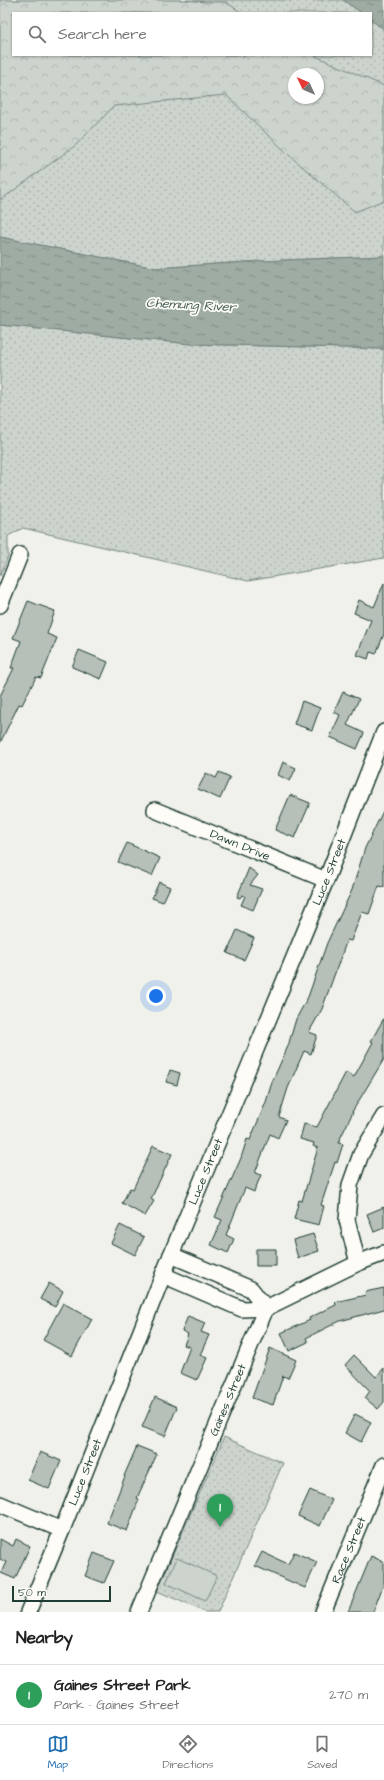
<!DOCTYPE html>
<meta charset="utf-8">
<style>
body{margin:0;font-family:"Architects Daughter",sans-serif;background:#f6f6f6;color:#222}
.compass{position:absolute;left:288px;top:68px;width:36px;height:36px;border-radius:50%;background:#fff;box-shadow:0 1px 3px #0004;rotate:314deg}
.scale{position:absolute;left:12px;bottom:10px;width:99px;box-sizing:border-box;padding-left:4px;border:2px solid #1f3d34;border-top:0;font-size:11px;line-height:14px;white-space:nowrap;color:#1f3d34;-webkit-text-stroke:3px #fdfcf7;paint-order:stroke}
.you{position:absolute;left:156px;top:996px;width:14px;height:14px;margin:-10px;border:3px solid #fff;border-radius:50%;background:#1a73e8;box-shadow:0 0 0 6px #1a73e833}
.badge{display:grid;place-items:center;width:26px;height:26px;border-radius:50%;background:#1f6fb2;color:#fff;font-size:13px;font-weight:700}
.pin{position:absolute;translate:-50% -33px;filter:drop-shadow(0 1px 2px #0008)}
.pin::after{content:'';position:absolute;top:21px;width:14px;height:12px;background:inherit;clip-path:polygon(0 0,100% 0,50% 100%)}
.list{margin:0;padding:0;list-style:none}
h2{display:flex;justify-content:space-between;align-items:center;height:52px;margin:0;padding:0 16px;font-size:17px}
h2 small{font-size:13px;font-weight:400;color:#767676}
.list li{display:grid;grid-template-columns:26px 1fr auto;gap:12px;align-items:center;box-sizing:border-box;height:60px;padding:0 16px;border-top:1px solid #e0e0e0}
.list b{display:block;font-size:15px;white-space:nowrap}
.list p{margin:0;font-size:13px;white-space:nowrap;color:#767676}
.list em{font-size:13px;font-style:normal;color:#767676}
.icon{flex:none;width:22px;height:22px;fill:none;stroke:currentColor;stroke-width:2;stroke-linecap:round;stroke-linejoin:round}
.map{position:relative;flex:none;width:384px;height:1612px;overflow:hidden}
.search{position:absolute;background:#fff;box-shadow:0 1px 3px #0004;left:12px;right:12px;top:12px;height:44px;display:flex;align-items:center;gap:10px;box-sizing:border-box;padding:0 14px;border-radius:0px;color:#767676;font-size:15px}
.sheet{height:112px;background:#fff}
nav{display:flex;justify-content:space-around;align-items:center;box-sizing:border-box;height:56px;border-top:1px solid #e0e0e0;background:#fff;font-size:11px;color:#767676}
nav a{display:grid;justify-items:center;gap:2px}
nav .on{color:#1f6fb2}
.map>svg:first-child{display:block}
.green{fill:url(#green-dots);stroke:#768880;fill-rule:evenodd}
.forest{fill:url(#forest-crowns);stroke:#768880;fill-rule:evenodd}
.pitch{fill:#cdd3cd;stroke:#768880}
.water{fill:url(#water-ripples);stroke:#6c8077}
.building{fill:#b6bfb8;stroke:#1f3d34}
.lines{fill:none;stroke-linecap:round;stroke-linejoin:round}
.street-casing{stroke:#1f3d34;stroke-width:18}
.street{stroke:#fdfcf7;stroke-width:15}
.labels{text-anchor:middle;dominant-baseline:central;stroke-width:3.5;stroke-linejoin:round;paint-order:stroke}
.street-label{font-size:12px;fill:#1f3d34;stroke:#fdfcf7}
.water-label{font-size:13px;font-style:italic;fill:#455e56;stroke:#fdfcf7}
</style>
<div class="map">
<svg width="384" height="1612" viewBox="0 0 384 1612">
<defs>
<pattern id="green-dots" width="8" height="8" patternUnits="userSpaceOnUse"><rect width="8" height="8" fill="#cdd3cd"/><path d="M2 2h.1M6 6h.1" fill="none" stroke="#b0b6b1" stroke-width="1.8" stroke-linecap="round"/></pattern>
<pattern id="forest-crowns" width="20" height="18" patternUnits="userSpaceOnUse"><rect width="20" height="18" fill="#cdd3cd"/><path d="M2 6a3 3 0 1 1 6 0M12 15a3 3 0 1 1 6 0" fill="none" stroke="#b0b6b1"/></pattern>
<pattern id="water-ripples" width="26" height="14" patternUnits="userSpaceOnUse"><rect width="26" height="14" fill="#9faca4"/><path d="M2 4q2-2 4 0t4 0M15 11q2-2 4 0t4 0" fill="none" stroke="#818d86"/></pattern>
</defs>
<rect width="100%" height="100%" fill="#f0f1eb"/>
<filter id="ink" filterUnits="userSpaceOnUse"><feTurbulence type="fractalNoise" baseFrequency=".025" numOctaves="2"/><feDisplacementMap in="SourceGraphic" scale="8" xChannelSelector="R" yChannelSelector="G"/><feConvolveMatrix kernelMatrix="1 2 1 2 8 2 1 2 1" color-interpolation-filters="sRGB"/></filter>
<g filter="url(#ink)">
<path class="green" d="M0 0H343L362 13H13V55H371V20L384 29V256L262 261 155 268 0 237ZM294 74H318V98H294Z
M0 325 191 344 384 349V558L248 581 23 528 8 536V557L0 576Z
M224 1437 283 1463 218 1612H205L157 1591Z"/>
<path class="forest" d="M0 0H185L206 2H226L242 13H13V55H313L384 86V200L355 212 289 155 226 95 114 106 76 145 2 199H0ZM294 74H318V98H294Z"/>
<path class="pitch" d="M177 1558 217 1576 205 1601 166 1583Z"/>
<path class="water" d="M343 0H384V29L371 20V13H362Z
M0 237 155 268 262 261 384 256V349L191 344 0 325Z"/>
<path class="building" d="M384 583V634L376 654 370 652 368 659 357 655 371 620 354 613 359 600 374 607Z
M28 601 55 611 47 634 57 638 41 678 36 677 22 705 19 704 0 743V696L14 668H11L21 641 13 638Z
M79 650 108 662 101 679 72 667Z
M343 692 359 699 347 725 364 733 357 749 330 737 340 715 334 712Z
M302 701 320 708 312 730 294 724Z
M283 762 296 768 290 781 278 775Z
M219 772 230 777 220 799 198 789 206 773 216 778Z
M290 795 310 803 295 838 275 830Z
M384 809V887L379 886 369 914 362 912 351 941 347 940 322 1009 309 1032 317 1035 311 1054 304 1051 288 1088 279 1117 286 1120 278 1138 270 1134 255 1173 261 1175 254 1192 245 1188 226 1235 234 1239 228 1253 211 1245 222 1220 215 1217 241 1158 247 1139 250 1140 266 1102 272 1082 288 1046 296 1019 308 997 327 943 352 890 365 848Z
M127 843 160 858 152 876 118 862Z
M249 868 258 875 250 885 262 889 253 910 241 905 245 896 242 895 240 898 237 897Z
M159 882 170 887 163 902 152 898Z
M237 930 254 938 244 960 227 953Z
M384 1018V1059L352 1112H353L338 1143 343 1144 337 1163 335 1162 321 1205 324 1206 319 1225 294 1219 299 1200 302 1201 318 1148 313 1146 314 1143 300 1139 304 1124 317 1127 346 1072 354 1077 373 1042 371 1041Z
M170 1070 180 1073 177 1085 166 1082Z
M153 1146 172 1154 151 1199 154 1201 145 1216 122 1203 130 1188 133 1189Z
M384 1207V1228L374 1232 367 1214Z
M120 1225 144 1237 135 1255 111 1243Z
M313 1234 319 1251 298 1258 293 1240Z
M256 1249H276V1266H256Z
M49 1283 63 1291 55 1307 40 1299Z
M384 1288V1309L340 1321 306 1338 308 1342 289 1351 281 1333 310 1320 309 1318 336 1305 335 1302 366 1295 365 1292Z
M63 1303 92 1319 72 1356 43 1340Z
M188 1316 205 1323 201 1332 209 1335 200 1355 207 1358 197 1380 180 1373 190 1347 184 1345 188 1334 182 1331Z
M270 1348 296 1360 288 1378 283 1376 273 1405 252 1398Z
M354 1355 376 1377 384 1368V1402L378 1409 365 1398 370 1391 345 1365Z
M155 1397 177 1407 165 1436 142 1427Z
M355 1414 371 1422 361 1442 345 1433Z
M137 1446 157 1454 137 1498 139 1499 127 1531 107 1523 125 1476H124Z
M40 1452 61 1461 49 1489 28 1480Z
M310 1490 332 1500 320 1526 298 1516Z
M0 1539 13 1546 16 1539 30 1546 15 1579 1 1573 6 1562 0 1559Z
M262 1552 288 1564 294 1552 317 1562 305 1588 255 1566Z
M94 1553 114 1561 104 1583 85 1576Z
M371 1556 384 1562V1583L373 1612H348Z"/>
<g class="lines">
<defs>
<g id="street">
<path d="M0 605 20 555"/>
<path id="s1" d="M155 810 326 880"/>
<path d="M171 1255 251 1289 266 1308"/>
<path d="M358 1263 347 1220 350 1185 361 1154 384 1116"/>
<path d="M163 1275 242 1309 266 1308"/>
<path d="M0 1504 62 1530"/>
<path id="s2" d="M28 1612 62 1530 171 1255 326 880 384 732"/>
<path id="s3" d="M139 1612 266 1308 358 1263 384 1253"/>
<path id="s4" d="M323 1612 384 1465"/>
</g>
</defs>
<use href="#street" class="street-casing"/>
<use href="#street" class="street"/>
</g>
</g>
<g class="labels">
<g class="street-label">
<text stroke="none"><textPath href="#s1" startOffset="92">Dawn Drive</textPath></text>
<text stroke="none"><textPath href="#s2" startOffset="799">Luce Street</textPath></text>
<text stroke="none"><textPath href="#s2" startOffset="475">Luce Street</textPath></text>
<text stroke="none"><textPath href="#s3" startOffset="230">Gaines Street</textPath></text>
<text stroke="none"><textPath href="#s2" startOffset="151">Luce Street</textPath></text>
<text stroke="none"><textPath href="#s4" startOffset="67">Race Street</textPath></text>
</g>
<g class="water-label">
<text transform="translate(191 305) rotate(3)">Chemung River</text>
</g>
</g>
</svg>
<svg class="compass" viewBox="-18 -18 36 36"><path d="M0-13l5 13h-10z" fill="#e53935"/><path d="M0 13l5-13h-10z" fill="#767676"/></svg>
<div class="scale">50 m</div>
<div class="you"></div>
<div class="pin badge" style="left:220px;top:1527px;background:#2e9e5b">1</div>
<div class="search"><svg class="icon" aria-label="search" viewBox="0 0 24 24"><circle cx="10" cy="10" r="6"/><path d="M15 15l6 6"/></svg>Search here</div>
</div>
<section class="sheet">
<h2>Nearby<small></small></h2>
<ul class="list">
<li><span class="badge" style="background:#2e9e5b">1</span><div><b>Gaines Street Park</b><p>Park · Gaines Street</p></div><em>270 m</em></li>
</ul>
</section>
<nav>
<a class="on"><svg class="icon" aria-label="map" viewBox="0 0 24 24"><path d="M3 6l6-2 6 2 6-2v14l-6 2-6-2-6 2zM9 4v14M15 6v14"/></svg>Map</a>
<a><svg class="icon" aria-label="directions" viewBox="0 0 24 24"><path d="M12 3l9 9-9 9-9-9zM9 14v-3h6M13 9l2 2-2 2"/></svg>Directions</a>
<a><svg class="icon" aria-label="saved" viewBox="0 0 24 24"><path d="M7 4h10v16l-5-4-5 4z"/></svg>Saved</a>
</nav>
